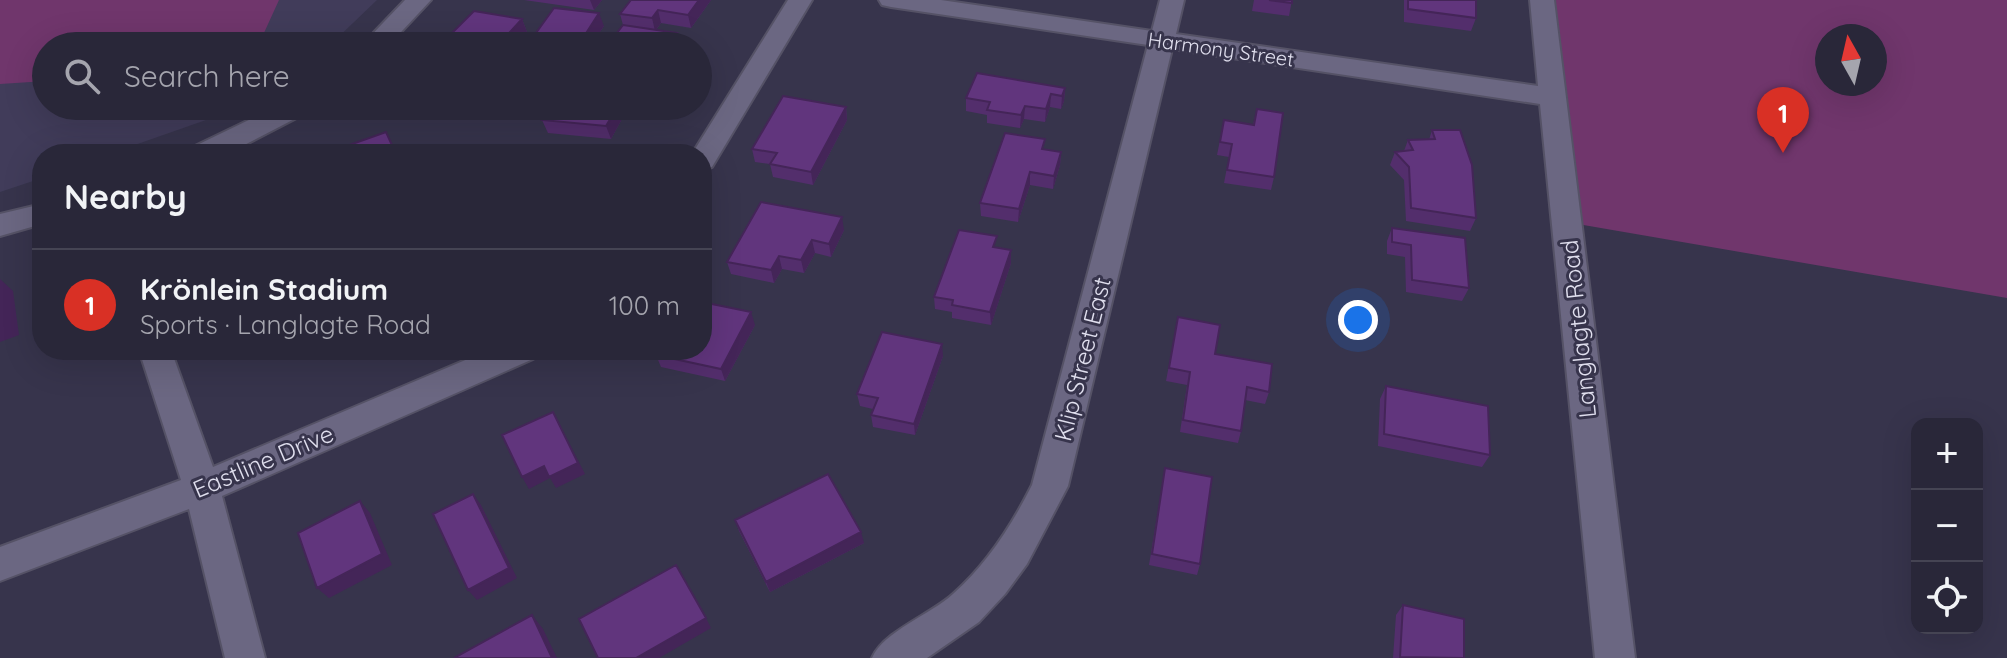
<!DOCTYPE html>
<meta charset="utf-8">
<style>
body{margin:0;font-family:Quicksand,sans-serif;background:#312f41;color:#f1f3f6}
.controls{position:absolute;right:24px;bottom:24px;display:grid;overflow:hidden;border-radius:16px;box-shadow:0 8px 32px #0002}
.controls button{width:72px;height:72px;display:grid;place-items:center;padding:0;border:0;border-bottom:2px solid #454453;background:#292739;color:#f1f3f6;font:40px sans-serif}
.compass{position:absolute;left:1815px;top:24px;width:72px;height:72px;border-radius:50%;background:#292739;box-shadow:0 8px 32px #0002;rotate:352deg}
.you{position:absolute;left:1358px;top:320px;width:28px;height:28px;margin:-20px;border:6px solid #fff;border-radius:50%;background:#1a73e8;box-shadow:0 0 0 12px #1a73e833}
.badge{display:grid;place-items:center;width:52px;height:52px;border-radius:50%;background:#d93025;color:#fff;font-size:26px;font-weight:700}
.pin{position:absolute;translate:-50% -66px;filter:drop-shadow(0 2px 4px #0008)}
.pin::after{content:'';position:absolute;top:42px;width:28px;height:24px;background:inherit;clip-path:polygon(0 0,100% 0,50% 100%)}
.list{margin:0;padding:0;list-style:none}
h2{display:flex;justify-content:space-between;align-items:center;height:104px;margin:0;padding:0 32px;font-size:34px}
h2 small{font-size:26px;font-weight:400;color:#a5a5ae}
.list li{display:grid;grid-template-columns:52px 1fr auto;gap:24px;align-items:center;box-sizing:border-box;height:112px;padding:0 32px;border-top:2px solid #454453}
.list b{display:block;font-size:30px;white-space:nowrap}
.list p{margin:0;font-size:26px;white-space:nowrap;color:#a5a5ae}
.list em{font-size:26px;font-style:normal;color:#a5a5ae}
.icon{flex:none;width:44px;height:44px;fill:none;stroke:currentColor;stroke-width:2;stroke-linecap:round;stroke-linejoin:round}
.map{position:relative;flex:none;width:2007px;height:658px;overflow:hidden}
.search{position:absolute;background:#292739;box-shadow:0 8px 32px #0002;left:32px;top:32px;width:680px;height:88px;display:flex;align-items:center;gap:20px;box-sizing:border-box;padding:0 28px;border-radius:44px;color:#a5a5ae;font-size:30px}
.panel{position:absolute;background:#292739;box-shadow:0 8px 32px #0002;left:32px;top:144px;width:680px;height:216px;border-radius:32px}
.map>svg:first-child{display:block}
.built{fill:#413c5a}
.green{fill:#70366c;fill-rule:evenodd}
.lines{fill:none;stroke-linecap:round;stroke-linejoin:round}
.street-casing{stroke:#555266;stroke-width:4}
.street{fill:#6b6782;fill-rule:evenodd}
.wall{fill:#532e6c}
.shaded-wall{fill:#442558}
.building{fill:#61357d;stroke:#442558;stroke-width:2}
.labels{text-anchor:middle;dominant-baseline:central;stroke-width:6;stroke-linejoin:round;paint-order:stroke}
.far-street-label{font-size:20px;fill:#e0dfee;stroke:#37344c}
.street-label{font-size:24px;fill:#e0dfee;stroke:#37344c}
</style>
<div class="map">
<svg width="2007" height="658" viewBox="0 0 2007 658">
<rect width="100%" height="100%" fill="#37344c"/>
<path class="built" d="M0 0H377L329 46H46V106H246L109 154H42V178L0 192Z"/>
<path class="green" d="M0 0H279L258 46H46V81L0 84Z
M1542 0H2007V298L1566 222ZM1827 36H1875V84H1827Z"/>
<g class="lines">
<defs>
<path id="street" d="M405 0H431L388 46H361Z
M788 0H812L712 167 702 170V154H692Z
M879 0H941L1152 31 1160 0H1184L1176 34 1538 86 1530 0H1554L1635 658H1595L1540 104 1172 49 1068 486 1027 564 1005 594 979 622 927 658H872C884 631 930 615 953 594 987 564 1012 525 1032 485L1148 45 891 7 882 5Z
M278 106H312L308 112 227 154H189L193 147Z
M42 204V224L0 236V214Z
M139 350H171L213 467 489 350H538L533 359 222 496 265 658H225L189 509 0 581V547L181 480Z"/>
</defs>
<use href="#street" class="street-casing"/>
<use href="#street" class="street"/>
</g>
<path class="wall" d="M524 0H602L594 10Z
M711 0 691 28 661 23 656 30 623 25 620 14Z
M1254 0H1292L1289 16 1252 11Z
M1404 0H1476V18L1471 31 1404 22Z
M522 19 527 32 514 46H455L450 35Z
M604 26 590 46H541L536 33Z
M1065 88 1064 101 1061 109 1050 107 1045 122 1024 119 1020 128 987 123V115L966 111V98Z
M551 106H629L611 139 548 133 542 120Z
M846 107 847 120 813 185 773 177 770 164 755 162 752 149Z
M1257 109 1274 177 1271 190 1224 183 1229 157 1217 155 1224 120 1253 125Z
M1432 130 1476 218 1470 231 1406 221 1404 180 1390 165 1395 152 1404 151 1408 140H1429Z
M1045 149 1061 152 1060 165 1053 189 1030 185 1018 222 981 216 980 203Z
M1392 228 1469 288 1462 301 1406 292 1405 257 1387 254V241Z
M844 230 831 257 815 253 804 273 782 269 774 283 731 274 727 262Z
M997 247 1011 250V263L991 325 952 318V312L935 309 934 297Z
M1178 317 1215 354 1269 392 1265 404 1245 400 1241 431 1238 443 1180 432 1187 385 1166 381Z
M755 325 725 381 661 367 656 355Z
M943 356 915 435 873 427 871 415 873 409 860 406 857 394Z
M1386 386 1490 455 1482 467 1378 446 1380 399Z
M1165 468 1200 564 1197 575 1149 565Z
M735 520 864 543 770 592 739 531Z
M1403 605 1464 658H1393L1396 615Z"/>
<path class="shaded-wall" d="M590 0H602L594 10Z
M699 0H711L691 28 688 15Z
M658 10 661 23 655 31 652 18Z
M599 13 604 26 590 46H586L583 38Z
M522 19 527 32 514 46H499L498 45Z
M677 33 680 46H667Z
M1065 88 1064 101 1061 109 1062 96Z
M1051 94 1050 107 1045 122 1046 109Z
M618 106H629L611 139 606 126Z
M1025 106 1024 119 1020 128 1021 115Z
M846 107 847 120 813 185 811 172Z
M1061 152 1060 165 1053 189 1054 176Z
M1030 172V185L1018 222 1019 209Z
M842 217 844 230 831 257 829 244Z
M812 240 815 253 804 273 801 260Z
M1011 250V263L991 325 990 312Z
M779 256 782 269 774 283 771 270Z
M0 279 13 291 19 335 0 342Z
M751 312 755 325 725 381 721 369Z
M942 344 943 356 915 435 914 424Z
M284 350H315L292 360Z
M553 412 585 474 556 488 550 478 529 489 522 477 544 466Z
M473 494 481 505 517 578 477 600 468 590Z
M360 501 370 513 392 565 329 598 317 588Z
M861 532 864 543 770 592 766 582Z
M532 615 543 629 557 658H552Z
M706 618 711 628 659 658H636Z"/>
<path class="building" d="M631 0H699L688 15 658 10 652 18 620 14Z
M1269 0H1292V3Z
M1408 0H1476V18L1408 9Z
M554 8 599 13 583 38 536 33Z
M474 11 522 19 498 45 450 35Z
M623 25 677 33 667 46H607Z
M977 73 1065 88 1062 96 1051 94 1046 109 1025 106 1021 115 987 110 990 102 966 98Z
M783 96 846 107 811 172 770 164 777 153 752 149Z
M551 106H618L606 126 542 120Z
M1257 109 1283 113 1274 177 1227 170 1232 144 1220 142 1224 120 1254 125Z
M1432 130H1460L1472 165 1476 218 1411 208 1409 167 1395 152 1413 150 1408 140 1435 139Z
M386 132 396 154H324Z
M1005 133 1045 139 1042 149 1061 152 1054 176 1030 172 1019 209 980 203Z
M761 202 842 217 829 244 812 240 801 260 779 256 771 270 727 262Z
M1392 228 1465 238 1469 288 1412 280 1411 245 1392 242Z
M959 230 997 236 993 247 1011 250 990 312 952 305 953 300 934 297Z
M702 302 751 312 721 369 656 355 659 350H702Z
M1178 317 1220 325 1215 354 1272 364 1269 392 1247 387 1241 431 1183 420 1190 372 1169 368Z
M882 332 942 344 914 424 871 415 878 398 857 394Z
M1386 386 1488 406 1490 455 1384 434Z
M553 412 578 463 549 477 544 466 522 477 502 435Z
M1165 468 1212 477 1200 564 1152 554Z
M828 474 861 532 766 582 735 520Z
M473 494 509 568 468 590 433 514Z
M360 501 382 554 317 588 298 533Z
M676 565 706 618 636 658H598L579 619Z
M1403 605 1464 619V658L1400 657Z
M532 615 552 658H454Z"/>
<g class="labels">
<g class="far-street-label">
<text transform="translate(1221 49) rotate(8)">Harmony Street</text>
</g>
<g class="street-label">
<text transform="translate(1578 329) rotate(-96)">Langlagte Road</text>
<text transform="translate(1082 359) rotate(-76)">Klip Street East</text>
<text transform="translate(263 461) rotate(-23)">Eastline Drive</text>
</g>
</g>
</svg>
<div class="controls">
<button>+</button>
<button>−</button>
<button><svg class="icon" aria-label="locate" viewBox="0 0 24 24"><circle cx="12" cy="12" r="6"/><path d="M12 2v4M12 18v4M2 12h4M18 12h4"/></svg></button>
</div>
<svg class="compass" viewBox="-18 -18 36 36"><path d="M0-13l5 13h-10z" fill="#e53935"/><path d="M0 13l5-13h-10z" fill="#a5a5ae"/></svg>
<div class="you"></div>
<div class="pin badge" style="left:1783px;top:153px">1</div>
<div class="search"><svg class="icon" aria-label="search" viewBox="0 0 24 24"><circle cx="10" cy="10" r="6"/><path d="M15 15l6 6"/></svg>Search here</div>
<section class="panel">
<h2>Nearby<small></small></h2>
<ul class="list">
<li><span class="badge">1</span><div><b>Krönlein Stadium</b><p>Sports · Langlagte Road</p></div><em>100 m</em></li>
</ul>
</section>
</div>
